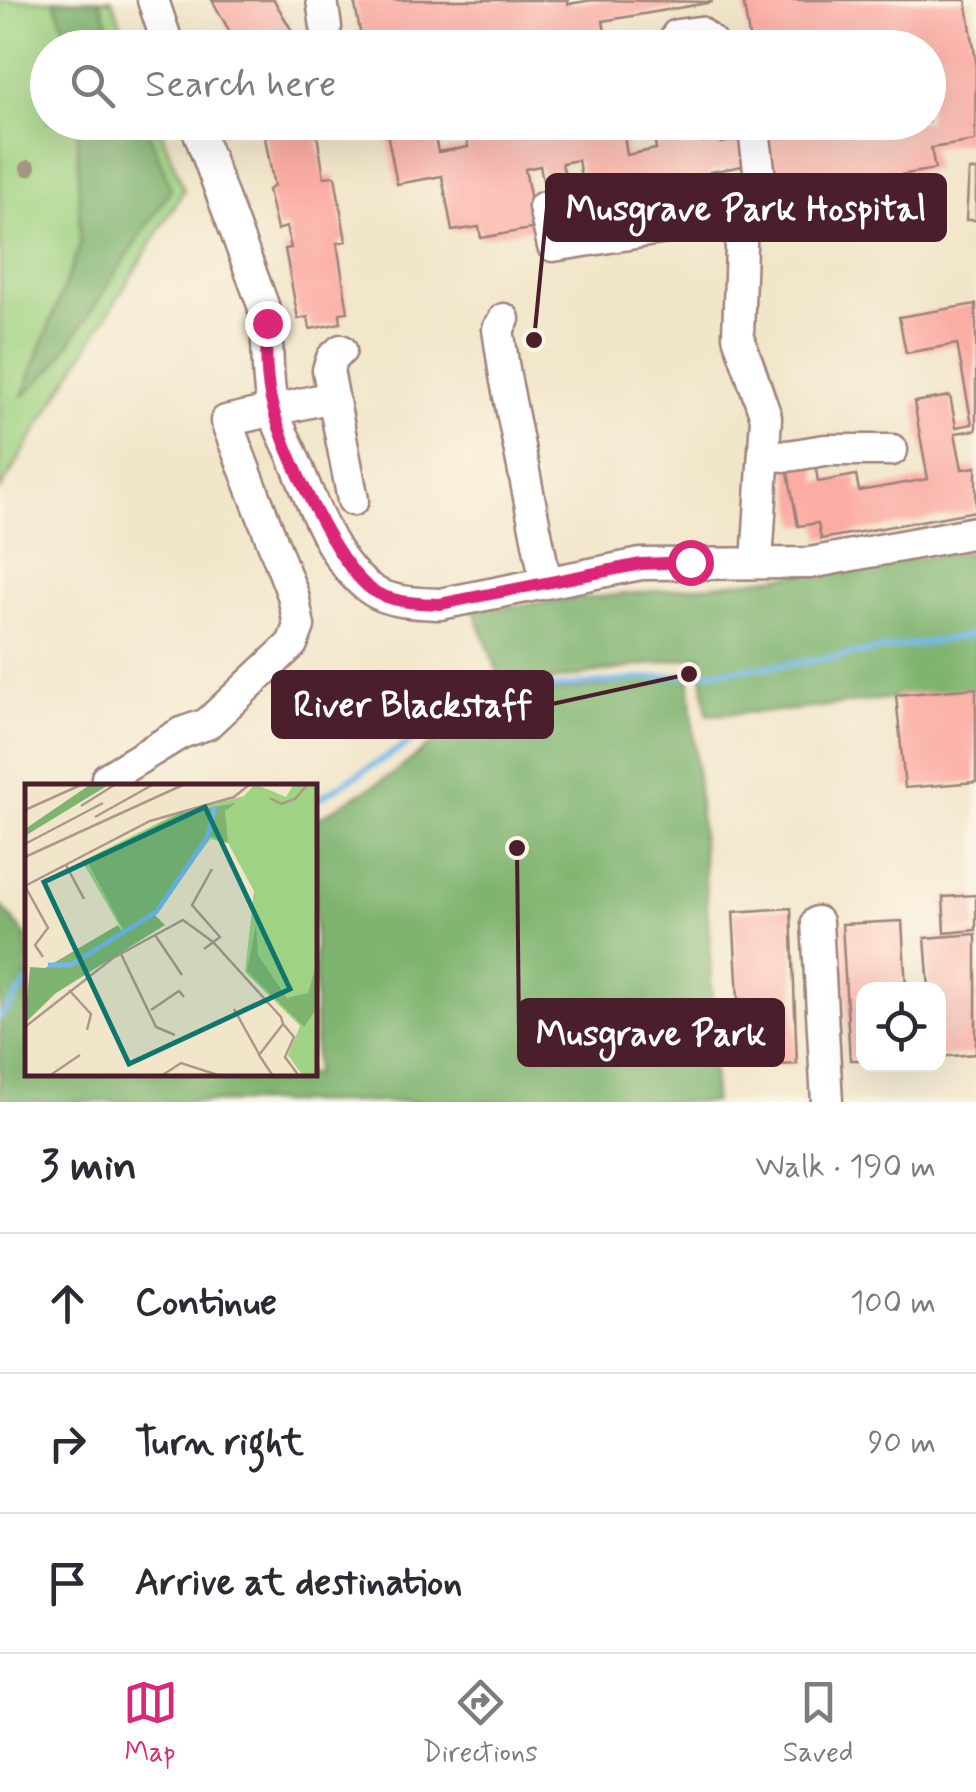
<!DOCTYPE html>
<meta charset="utf-8">
<style>
body{margin:0;font-family:Mynerve,sans-serif;background:#f2f2f3;color:#2b2b33}
.controls{position:absolute;right:30px;bottom:30px;display:grid;overflow:hidden;border-radius:20px;box-shadow:0 10px 40px #0002}
.controls button{width:90px;height:90px;display:grid;place-items:center;padding:0;border:0;border-bottom:2px solid #e1e1e2;background:#fff;color:#2b2b33;font:50px sans-serif}
.stop{position:absolute;width:30px;height:30px;margin:-22px;border:8px solid #db2777;border-radius:50%;background:#fff}
.stop.end{background:#db2777;border-color:#fff;box-shadow:0 2px 10px #0008}
.list{margin:0;padding:0;list-style:none}
h2{display:flex;justify-content:space-between;align-items:center;height:130px;margin:0;padding:0 40px;font-size:42px}
h2 small{font-size:32px;font-weight:400;color:#7c7c81}
.list li{display:grid;grid-template-columns:65px 1fr auto;gap:30px;align-items:center;box-sizing:border-box;height:140px;padding:0 40px;border-top:2px solid #e1e1e2}
.list b{display:block;font-size:38px;white-space:nowrap}
.list em{font-size:32px;font-style:normal;color:#7c7c81}
.icon{flex:none;width:55px;height:55px;fill:none;stroke:currentColor;stroke-width:2;stroke-linecap:round;stroke-linejoin:round}
.map{position:relative;flex:none;width:976px;height:1102px;overflow:hidden}
.search{position:absolute;background:#fff;box-shadow:0 10px 40px #0002;left:30px;right:30px;top:30px;height:110px;display:flex;align-items:center;gap:25px;box-sizing:border-box;padding:0 35px;border-radius:55px;color:#7c7c81;font-size:38px}
.sheet{height:550px;background:#fff}
nav{display:flex;justify-content:space-around;align-items:center;box-sizing:border-box;height:140px;border-top:2px solid #e1e1e2;background:#fff;font-size:28px;color:#7c7c81}
nav a{display:grid;justify-items:center;gap:5px}
nav .on{color:#db2777}
.map>svg:first-child{display:block}
.green{fill:#9fd282;stroke:#747856;stroke-width:2.5}
.forest{fill:#7fb470;stroke:#646a4e;stroke-width:2.5}
.lines{fill:none;stroke-linecap:round;stroke-linejoin:round}
.stream{stroke:#71b8e9;stroke-width:6}
.building{fill:#fbaca4}
.minor-casing{stroke:#9e827a;stroke-width:35}
.minor{stroke:#fff;stroke-width:30}
.tree{fill:#a49681}
.route{stroke:#db2777;stroke-width:12}
.inset-river{fill:none;stroke:#71b8e9;stroke-width:5}
.inset-road{fill:none;stroke:#af968a;stroke-width:2.5}
.view{fill:#0f766e;fill-opacity:0.15;stroke:#0f766e;stroke-width:5}
.inset-edge{fill:none;stroke:#4a1f2b;stroke-width:5}
.leader{fill:none;stroke:#4a1f2b;stroke-width:4}
.callout-dot{fill:#4a1f2b;stroke:#fcf5e5;stroke-width:4}
.callout{fill:#4a1f2b;stroke:#4a1f2b;stroke-width:4}
.callout-label{font-size:35px;text-anchor:middle;font-weight:bold;fill:#fff}
</style>
<div class="map">
<svg width="976" height="1102" viewBox="0 0 976 1102">
<rect width="100%" height="100%" fill="#fcf5e5"/>
<filter id="ink" filterUnits="userSpaceOnUse"><feTurbulence type="fractalNoise" baseFrequency=".01" numOctaves="2"/><feDisplacementMap in="SourceGraphic" scale="20" xChannelSelector="R" yChannelSelector="G"/><feConvolveMatrix kernelMatrix="1 2 1 2 8 2 1 2 1" color-interpolation-filters="sRGB"/></filter>
<filter id="wash" filterUnits="userSpaceOnUse"><feTurbulence type="fractalNoise" baseFrequency=".0048" numOctaves="4" result="noise"/><feDisplacementMap in="SourceGraphic" scale="40" xChannelSelector="R" yChannelSelector="G"/><feGaussianBlur stdDeviation="2.25" result="paint"/><feColorMatrix in="noise" values="0 0 0 0 0 0 0 0 0 0 0 0 0 0 0 0 0 1.4 0 .05"/><feComposite in="paint" operator="in"/></filter>
<g filter="url(#wash)">
<rect width="100%" height="100%" fill="#f2e6ca"/>
<path class="green" d="M0 0H112L130 47 48 48V122L158 123 184 190 0 490Z"/>
<path class="forest" d="M54 0H99L117 47H72Z
M77 123H145L171 189 55 366 22 397 80 245Z
M976 551V688L794 710 707 715 700 656 504 688 474 610 731 583Z
M689 674 710 944 714 1102H12L0 1099V904L27 937 28 1074H315V820L395 773 483 701Z"/>
<g class="lines">
<path class="stream" d="M315 801 488 694 791 664 976 635
M0 1017 28 983"/>
</g>
<g id="blocks">
<path class="building" d="M212 0H274L302 48H239Z
M354 0H568V4L593 0 713 2 603 21 608 48H556L554 37 502 48H343L362 42Z
M743 0H966L976 61 975 141 931 148 935 169 854 183 852 170 819 175 822 190 776 197 764 122H928V48H751Z
M262 122H315L324 177 335 176 346 241 337 243 348 312 340 313 341 323 310 329 308 317 298 319 285 249 291 248 286 227 277 230 268 190 274 186Z
M385 122H432L438 152 468 147 464 122H622L627 155 656 149 655 143 703 134 704 142 721 138V143L748 138 753 164 710 172 714 193 588 215 578 160 562 163 566 181 544 185 540 166 525 169 536 228 481 238 479 227 452 231 442 176 397 184Z
M969 170H976V220H966Z
M976 304V430L955 433 962 469 976 467V511L821 539 818 523 798 526 787 467 815 462 818 482 856 475 859 491 928 479 914 402 950 396 956 427 972 424 957 344 906 353 899 317Z
M976 688V782L905 788 896 695Z
M976 895V930L945 933 943 897Z
M791 908 797 1064 742 1067 733 912Z
M902 921 906 989H864V1060H850L842 924Z
M976 934V1054L938 1057V989H929L925 938Z"/>
</g>
</g>
<g filter="url(#ink)">
<use href="#blocks" fill-opacity="0" stroke="#9e827a" stroke-width="2.5"/>
<g class="lines">
<defs>
<path id="minor" d="M153 0 169 48
M322 0 326 27
M677 35 699 32 711 42 712 48
M195 122 263 305C270 338 265 371 272 404 275 421 285 438 292 454 310 497 332 565 373 591 392 603 418 603 440 604L641 564 810 563 976 532
M753 122 761 185 742 216 738 336 766 417 757 563
M544 207 553 246 742 216
M504 319 498 329 505 376 546 583
M341 350 332 358 328 370 353 500
M764 455 788 456 825 450H892
M107 778 181 733 207 724 292 644 299 626 293 595 226 421 332 397
M817 922 827 1102"/>
</defs>
<use href="#minor" class="minor-casing"/>
<use href="#minor" class="minor"/>
</g>
<circle class="tree" cx="28" cy="168" r="8"/>
</g>
<g class="lines" filter="url(#ink)">
<path class="route" d="M267 323C266 351 265 380 273 408 284 451 336 565 372 590 392 603 417 603 440 604L641 564 690 562"/>
</g>
<g transform="translate(25 784)">
<rect width="292" height="292" fill="#f2e6ca"/>
<path d="M230 0 261 13 269 0H292V292H278L263 271 275 242 220 188 229 107 203 59 185 55 129 130 99 150 57 77 151 30 219 12Z" fill="#9fd282"/>
<path d="M66 0H85L0 52V45ZM211 19 200 27 203 59 186 52 131 126 99 147 62 77 156 29ZM129 130 140 141 31 209 0 239 5 183 20 184 93 141 99 150ZM231 141 233 171 262 214 283 209 292 178V224L279 243 222 187Z" fill="#7fb470"/>
<path class="inset-river" d="M23 181H46L131 128 182 54 190 22"/>
<path class="inset-road" d="M245 14 256 20 270 15 283 0M56 22 91 0M0 26 58 0M70 33 129 0M0 60 78 19M0 73 160 0M41 81 59 115M130 151 157 191M179 165 195 153 167 121 187 85M96 170 131 243 150 251M18 173 10 161 23 144 0 102 125 37 209 13 225 0M44 206 66 230 62 246M209 225 234 270M126 226 154 207 159 213M258 240 269 253 260 273 274 292M0 243 88 174 158 136 188 158 256 233 258 240 234 271 248 292M24 292 55 271M136 292 156 279 196 292"/>
<path class="view" d="M180 23 265 205 104 280 19 98Z"/>
<rect width="292" height="292" class="inset-edge"/>
</g>
<path class="leader" d="M534 340L547 207M689 674L552 704M517 848L519 1033"/>
<g class="callout-dot">
<circle cx="534" cy="340" r="10"/>
<circle cx="689" cy="674" r="10"/>
<circle cx="517" cy="848" r="10"/>
</g>
<g class="callout">
<rect x="547" y="175" width="398" height="65" rx="10"/>
<rect x="273" y="672" width="279" height="65" rx="10"/>
<rect x="519" y="1000" width="264" height="65" rx="10"/>
</g>
<g class="callout-label">
<text x="746" y="220">Musgrave Park Hospital</text>
<text x="413" y="716">River Blackstaff</text>
<text x="651" y="1045">Musgrave Park</text>
</g>
</svg>
<div class="controls">
<button><svg class="icon" aria-label="locate" viewBox="0 0 24 24"><circle cx="12" cy="12" r="6"/><path d="M12 2v4M12 18v4M2 12h4M18 12h4"/></svg></button>
</div>
<div class="stop" style="left:690px;top:562px"></div>
<div class="stop end" style="left:267px;top:323px"></div>
<div class="search"><svg class="icon" aria-label="search" viewBox="0 0 24 24"><circle cx="10" cy="10" r="6"/><path d="M15 15l6 6"/></svg>Search here</div>
</div>
<section class="sheet">
<h2>3 min<small>Walk · 190 m</small></h2>
<ul class="list">
<li><svg class="icon" aria-label="ahead" viewBox="0 0 24 24"><path d="M12 20V5M6 11l6-6 6 6"/></svg><div><b>Continue</b></div><em>100 m</em></li>
<li><svg class="icon" aria-label="right" viewBox="0 0 24 24"><path d="M7 20v-9h11M14 6l5 5-5 5"/></svg><div><b>Turn right</b></div><em>90 m</em></li>
<li><svg class="icon" aria-label="arrive" viewBox="0 0 24 24"><path d="M6 21V4h12l-3 4 3 4H6"/></svg><div><b>Arrive at destination</b></div></li>
</ul>
</section>
<nav>
<a class="on"><svg class="icon" aria-label="map" viewBox="0 0 24 24"><path d="M3 6l6-2 6 2 6-2v14l-6 2-6-2-6 2zM9 4v14M15 6v14"/></svg>Map</a>
<a><svg class="icon" aria-label="directions" viewBox="0 0 24 24"><path d="M12 3l9 9-9 9-9-9zM9 14v-3h6M13 9l2 2-2 2"/></svg>Directions</a>
<a><svg class="icon" aria-label="saved" viewBox="0 0 24 24"><path d="M7 4h10v16l-5-4-5 4z"/></svg>Saved</a>
</nav>
